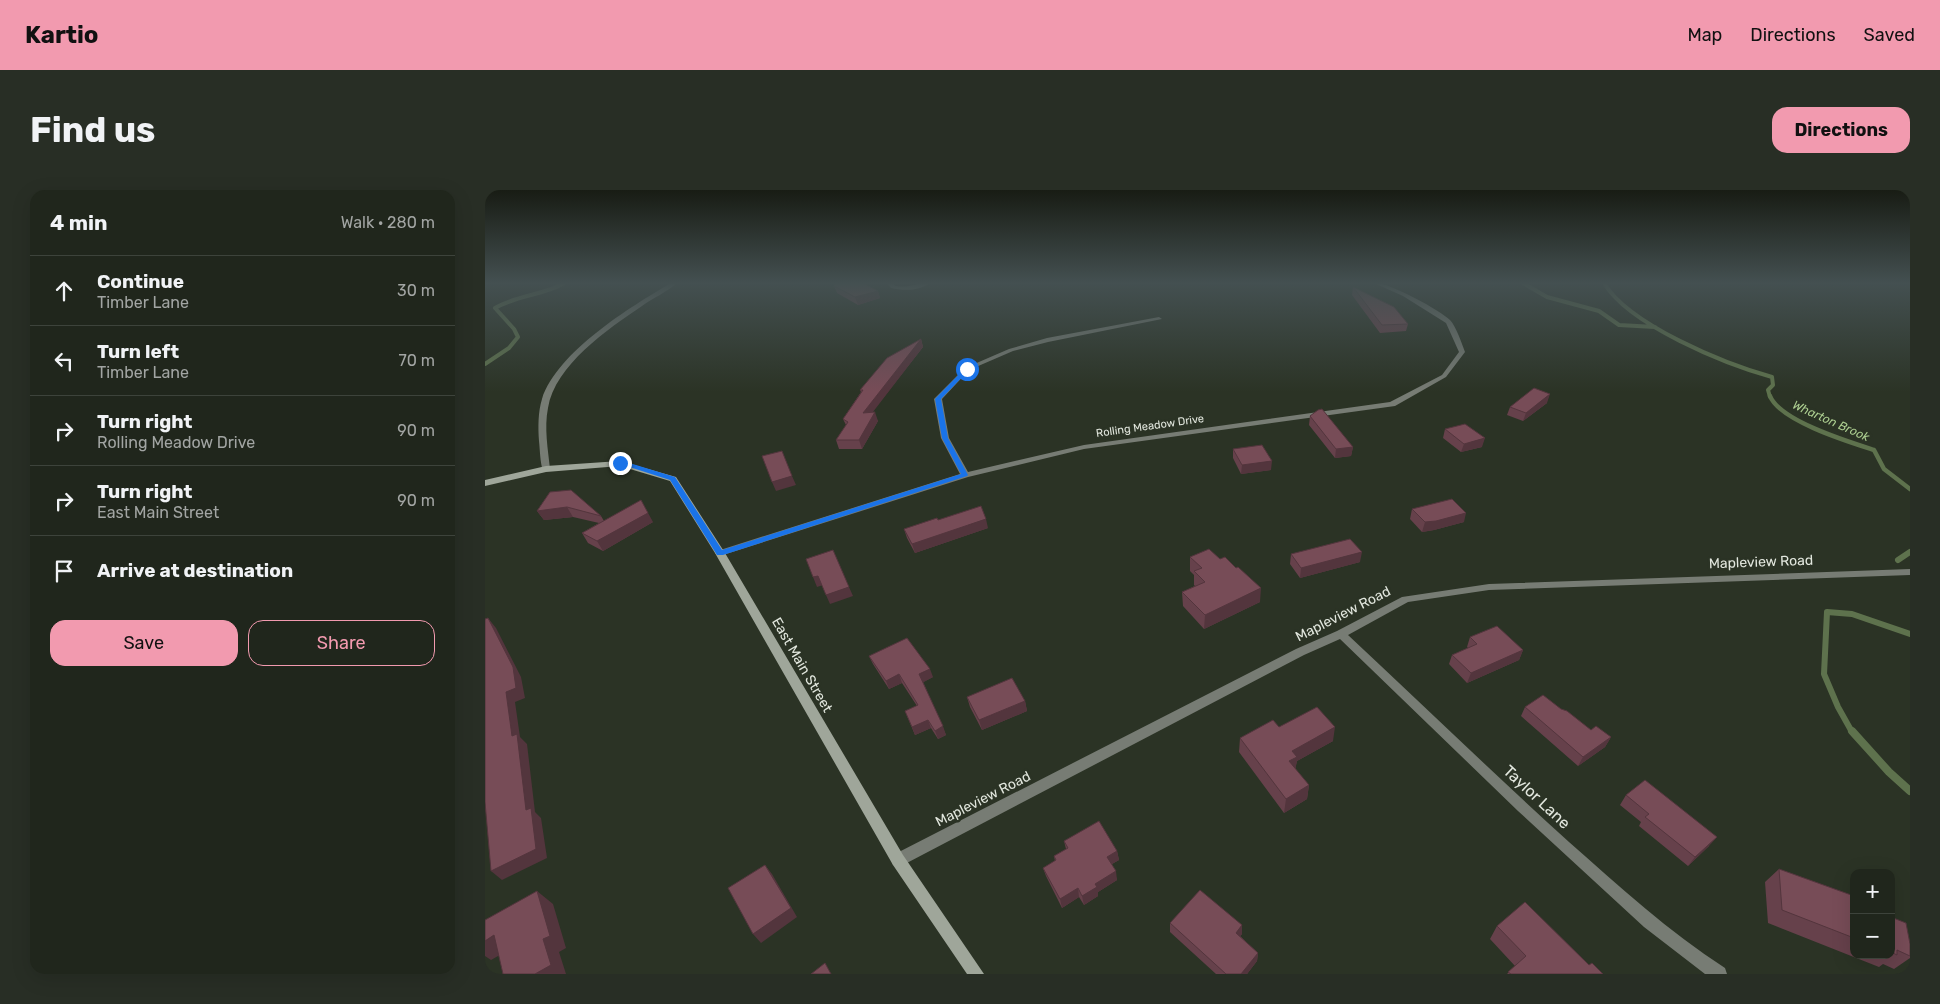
<!DOCTYPE html>
<meta charset="utf-8">
<style>
body{margin:0;font-family:Rubik,sans-serif;background:#282e25;color:#f1f3f6}
.controls{position:absolute;right:15px;bottom:15px;display:grid;overflow:hidden;border-radius:10px;box-shadow:0 5px 20px #0002}
.controls button{width:45px;height:45px;display:grid;place-items:center;padding:0;border:0;border-bottom:1px solid #3d433b;background:#20261c;color:#f1f3f6;font:25px sans-serif}
.stop{position:absolute;width:15px;height:15px;margin:-11px;border:4px solid #1a73e8;border-radius:50%;background:#fff}
.stop.end{background:#1a73e8;border-color:#fff;box-shadow:0 1px 5px #0008}
.list{margin:0;padding:0;list-style:none}
h2{display:flex;justify-content:space-between;align-items:center;height:65px;margin:0;padding:0 20px;font-size:21px}
h2 small{font-size:16px;font-weight:400;color:#a2a5a3}
.list li{display:grid;grid-template-columns:32px 1fr auto;gap:15px;align-items:center;box-sizing:border-box;height:70px;padding:0 20px;border-top:1px solid #3d433b}
.list b{display:block;font-size:19px;white-space:nowrap}
.list p{margin:0;font-size:16px;white-space:nowrap;color:#a2a5a3}
.list em{font-size:16px;font-style:normal;color:#a2a5a3}
.actions{display:flex;gap:10px;padding:15px 20px}
.actions a{flex:1;padding:11px 0;border:1px solid #f29aaf;border-radius:15px;text-align:center;font-size:18px;color:#f29aaf}
.actions .main{background:#f29aaf;color:#111}
.icon{flex:none;width:28px;height:28px;fill:none;stroke:currentColor;stroke-width:2;stroke-linecap:round;stroke-linejoin:round}
.map{position:relative;flex:none;width:1425px;height:784px;overflow:hidden;border-radius:15px}
header{display:flex;align-items:center;gap:30px;box-sizing:border-box;height:70px;padding:0 25px;background:#f29aaf;color:#111}
header strong{font-size:24px}
nav{display:flex;gap:28px;margin-inline-start:auto;font-size:18px}
.intro{display:flex;align-items:center;justify-content:space-between;box-sizing:border-box;height:120px;padding:0 30px}
h1{margin:0;font-size:35px}
.button{padding:12px 22px;border-radius:15px;background:#f29aaf;color:#111;font-size:18px;font-weight:700}
main{display:flex;gap:30px;padding:0 30px}
aside{flex:1;background:#20261c;border-radius:15px;box-shadow:0 5px 20px #0002}
.map>svg:first-child{display:block}
.lines{fill:none;stroke-linecap:round;stroke-linejoin:round}
.stream-far3{stroke:#5e724d;stroke-width:4}
.stream-far2{stroke:#5e724d;stroke-width:4.5}
.stream-far1{stroke:#5e724d;stroke-width:6}
.stream{stroke:#5e724d;stroke-width:8}
.minor{fill:#777c74;fill-rule:evenodd}
.tertiary{fill:#777c74;fill-rule:evenodd}
.secondary{fill:#9fa69a;fill-rule:evenodd}
.wall{fill:#66414b}
.shaded-wall{fill:#53353d}
.building{fill:#774c57;stroke:#53353d}
.route{fill:#1a73e8}
.labels{text-anchor:middle;dominant-baseline:central;stroke-width:5;stroke-linejoin:round;paint-order:stroke}
.far-street-label{font-size:11px;fill:#e2e7de;stroke:#2b3325}
.far-water-label{font-size:12px;font-style:italic;fill:#adcf91;stroke:#2b3325}
.street-label{font-size:14px;fill:#e2e7de;stroke:#2b3325}
.near-street-label{font-size:16px;fill:#e2e7de;stroke:#2b3325}
</style>
<header>
<strong>Kartio</strong>
<nav><a>Map</a><a>Directions</a><a>Saved</a></nav>
</header>
<div class="intro"><h1>Find us</h1><a class="button">Directions</a></div>
<main>
<aside>
<h2>4 min<small>Walk · 280 m</small></h2>
<ul class="list">
<li><svg class="icon" aria-label="ahead" viewBox="0 0 24 24"><path d="M12 20V5M6 11l6-6 6 6"/></svg><div><b>Continue</b><p>Timber Lane</p></div><em>30 m</em></li>
<li><svg class="icon" aria-label="left" viewBox="0 0 24 24"><path d="M17 20v-9H6M10 6l-5 5 5 5"/></svg><div><b>Turn left</b><p>Timber Lane</p></div><em>70 m</em></li>
<li><svg class="icon" aria-label="right" viewBox="0 0 24 24"><path d="M7 20v-9h11M14 6l5 5-5 5"/></svg><div><b>Turn right</b><p>Rolling Meadow Drive</p></div><em>90 m</em></li>
<li><svg class="icon" aria-label="right" viewBox="0 0 24 24"><path d="M7 20v-9h11M14 6l5 5-5 5"/></svg><div><b>Turn right</b><p>East Main Street</p></div><em>90 m</em></li>
<li><svg class="icon" aria-label="arrive" viewBox="0 0 24 24"><path d="M6 21V4h12l-3 4 3 4H6"/></svg><div><b>Arrive at destination</b></div></li>
</ul>
<div class="actions"><a class="main">Save</a><a>Share</a></div>
</aside>
<div class="map">
<svg width="1425" height="784" viewBox="0 0 1425 784">
<rect width="100%" height="100%" fill="#2b3325"/>
<g class="lines">
<path class="stream-far3" d="M1038 93 1062 107 1114 121 1134 135 1170 137
M1119 93C1144 135 1240 174 1287 187L1288 195 1283 200 1285 207
M0 174 24 158 33 147 29 139 10 118C32 105 60 105 79 93"/>
<path class="stream-far2" d="M1285 206C1295 231 1364 252 1389 260L1399 279 1425 299"/>
<path class="stream-far1" d="M1413 370 1425 362
M1367 542 1353 517 1339 484 1342 422 1367 424 1425 444"/>
<path class="stream" d="M1367 541 1404 582 1425 601"/>
<path class="minor" d="M402 93H408L410 96C425 98 434 92 445 93 434 101 419 101 406 98Z
M889 93C902 91 955 120 965 130 971 136 977 154 980 162L961 187 910 216 599 259 483 287 238 365H232L230 363 232 361 475 284 456 248 449 209 480 178 524 159 562 148 674 127 677 129 563 152 528 161 484 180 457 209 464 248 483 282 599 255 905 212 957 185 974 162 961 133 918 106Z
M1425 379V385L1004 400 923 412 863 445C937 514 1009 584 1084 652 1134 696 1184 742 1240 778L1242 784H1220L1159 737 1033 621 855 449 819 465 418 675 413 677 408 675 406 670 408 665 811 459 852 441 917 407 1004 394Z"/>
<path class="tertiary" d="M186 93H192C182 102 168 108 157 116 123 139 70 175 63 218 59 238 63 259 65 279L64 281H58C55 272 55 260 54 251 53 237 53 222 57 209 72 162 145 117 186 93Z"/>
<path class="secondary" d="M135 271 191 287 240 363 418 665 499 784H482L408 675 230 363 185 291 135 276 61 282 0 296V290L61 276Z"/>
</g>
<path class="wall" d="M349 96 393 101 395 108 373 115 352 103Z
M868 97 923 134 921 141 895 143 867 105Z
M436 149 438 157 387 222 393 231 377 259H354L351 250 361 235 358 229 376 202 375 200Z
M1062 213 1038 231 1022 225 1025 217Z
M825 226 868 257 866 266 850 268 824 235Z
M960 239 997 257 976 262 958 248Z
M748 259 786 280 756 284 748 268Z
M65 302 116 326 119 331 168 332 118 361 103 353 97 343 114 333 88 327 59 330 52 321Z
M927 319 979 332 949 340 937 342 925 329Z
M453 330 503 338 430 363 422 348 419 339Z
M806 364 875 372 815 388 805 374Z
M705 367 775 412 719 439 698 416 697 402 710 396 709 395V385L705 381Z
M985 447 1038 460 1034 470 982 493 964 474 967 465 983 458 982 457Z
M384 466 448 487 438 492 461 545 453 549 446 538 430 545 420 521 432 516 417 493 404 499 388 474Z
M482 507 540 511 542 521 497 540 485 517Z
M1040 517 1076 519 1106 540 1126 547 1120 557 1093 576 1036 526Z
M794 537 848 551 812 571 810 579 824 595 822 609 799 623 754 562 755 548Z
M1141 605 1224 656 1203 676 1154 636 1156 632 1135 615Z
M579 651 632 661 634 670 627 674 632 690 613 702V706L599 715 594 707 577 718 561 686 558 678 570 671 569 666 581 659Z
M1294 679 1369 706V765H1406V727L1425 754V768L1409 779 1398 774 1394 777 1283 733 1280 692Z
M685 733 757 744 755 746 773 763 772 771 762 784H731L685 742Z
M1012 736 1104 775 1118 784H1022L1030 776 1005 749Z"/>
<path class="shaded-wall" d="M393 101 395 108 373 115 370 107Z
M436 149 438 157 381 231 378 223Z
M1065 204 1062 213 1038 231 1041 223Z
M390 222 393 231 377 259 374 250Z
M1000 248 997 257 976 262 979 254Z
M868 257 866 266 850 268 851 259Z
M787 271 786 280 756 284 757 275Z
M307 286 311 295 291 301 287 292Z
M156 310 168 332 118 361 112 351Z
M82 317 88 327 59 330 52 321Z
M981 323 979 332 949 340 937 342 940 332Z
M501 329 503 338 430 363 427 354Z
M877 362 875 372 815 388 816 378Z
M333 386 338 395 332 397 328 387Z
M364 397 368 406 345 414 341 405Z
M776 398 775 412 719 439 720 425Z
M3 428 11 438 36 487 40 508 30 512 35 547 42 554 50 622 56 628 62 668 17 690 6 681 41 620 27 546Z
M1038 460 1034 470 982 493 986 483Z
M445 479 448 487 437 493 434 484Z
M414 484 417 493 404 499 401 491Z
M540 511 542 521 497 540 494 530Z
M443 530 446 538 430 545 427 537Z
M458 536 461 545 453 549 450 541Z
M850 537 848 551 812 571 810 581 804 571 807 561Z
M1126 547 1120 557 1093 576 1098 567Z
M824 595 822 609 799 623 801 609Z
M1232 647 1224 656 1203 676 1210 667Z
M632 661 634 670 623 676 622 667Z
M280 675 287 684 312 727 276 753 268 744Z
M631 681 632 690 613 702V706L599 715 597 706 610 694Z
M593 698 594 707 577 718 575 709Z
M52 701 68 714 81 758 74 762 81 784H50Z
M757 735V744L750 752 751 743Z
M9 745 27 758 6 770 0 766V751Z
M773 763 772 771 762 784H756Z"/>
<path class="building" d="M351 93H378L393 101 370 107 349 96Z
M868 97 909 117 923 134 897 135Z
M436 149 378 223 390 222 374 250H351L363 232 358 229 378 200H375L402 168Z
M1049 198 1065 204 1041 223 1025 217Z
M837 219 868 257 851 259 825 226 833 220Z
M980 234 1000 248 979 254 960 239Z
M777 255 787 271 757 275 748 259Z
M297 261 307 286 287 292 277 266Z
M86 300 116 326 82 317 52 321 65 302Z
M967 309 981 323 951 331 940 332 927 319Z
M156 310 163 323 112 351 97 343Z
M496 316 501 329 427 354 419 339 452 328 453 330Z
M865 349 877 362 816 378 806 364Z
M724 359 735 369 740 367 751 378 753 377 776 398 720 425 697 402 720 392 709 381 717 378 705 367Z
M348 360 364 397 341 405 333 386 328 387 321 369Z
M3 428 28 477 31 498 21 502 27 546 32 544 41 620 46 618 51 659 6 681 0 612V429Z
M1012 436 1038 460 986 483 967 465 992 454 985 447Z
M422 448 445 479 434 484 458 536 450 541 443 530 427 537 420 521 433 515 414 484 401 491 384 466Z
M527 488 540 511 494 530 482 507Z
M1058 505 1076 519 1082 521 1106 540 1111 536 1126 547 1098 567 1040 517Z
M832 517 850 537 807 561 812 567 804 571 824 595 801 609 755 548 788 530 794 537Z
M1160 590 1232 647 1210 667 1160 627 1164 624 1141 605Z
M614 631 632 661 622 667 631 681 610 694 612 697 597 706 593 698 575 709 558 678 571 670 569 666 583 658 579 651Z
M280 675 306 718 268 744 243 698Z
M1294 679 1369 706V748L1297 720Z
M715 700 757 735 751 743 773 763 756 784H741L685 733Z
M52 701 65 746 58 749 66 775 50 784H18L9 745 0 751V730Z
M1040 712 1104 775 1107 773 1118 784H1026L1023 782 1041 766 1012 736Z
M1406 727 1421 733 1425 754V766L1412 760V765L1406 762Z
M340 773 346 784H326Z"/>
<linearGradient id="sky" x2="0" y2="1"><stop stop-color="#181c14"/><stop offset="0.46" stop-color="#445051"/><stop offset="1" stop-color="#445051" stop-opacity="0"/></linearGradient>
<rect width="1425" height="202" fill="url(#sky)"/>
<path class="route" d="M480 178 485 179 456 209 463 248 483 285 482 286 238 365H232L185 290 132 273 138 271 190 287 237 360 476 284 457 248 450 209Z"/>
<g class="labels">
<g class="far-street-label">
<text transform="translate(665 236) rotate(-8)">Rolling Meadow Drive</text>
</g>
<g class="far-water-label">
<text transform="translate(1346 231) rotate(24)">Wharton Brook</text>
</g>
<g class="street-label">
<text transform="translate(1276 372) rotate(-2)">Mapleview Road</text>
<text transform="translate(858 424) rotate(-27)">Mapleview Road</text>
<text transform="translate(317 475) rotate(60)">East Main Street</text>
<text transform="translate(498 609) rotate(-27)">Mapleview Road</text>
</g>
<g class="near-street-label">
<text transform="translate(1052 607) rotate(43)">Taylor Lane</text>
</g>
</g>
</svg>
<div class="controls">
<button>+</button>
<button>−</button>
</div>
<div class="stop" style="left:482px;top:179px"></div>
<div class="stop end" style="left:135px;top:273px"></div>
</div>
</main>
